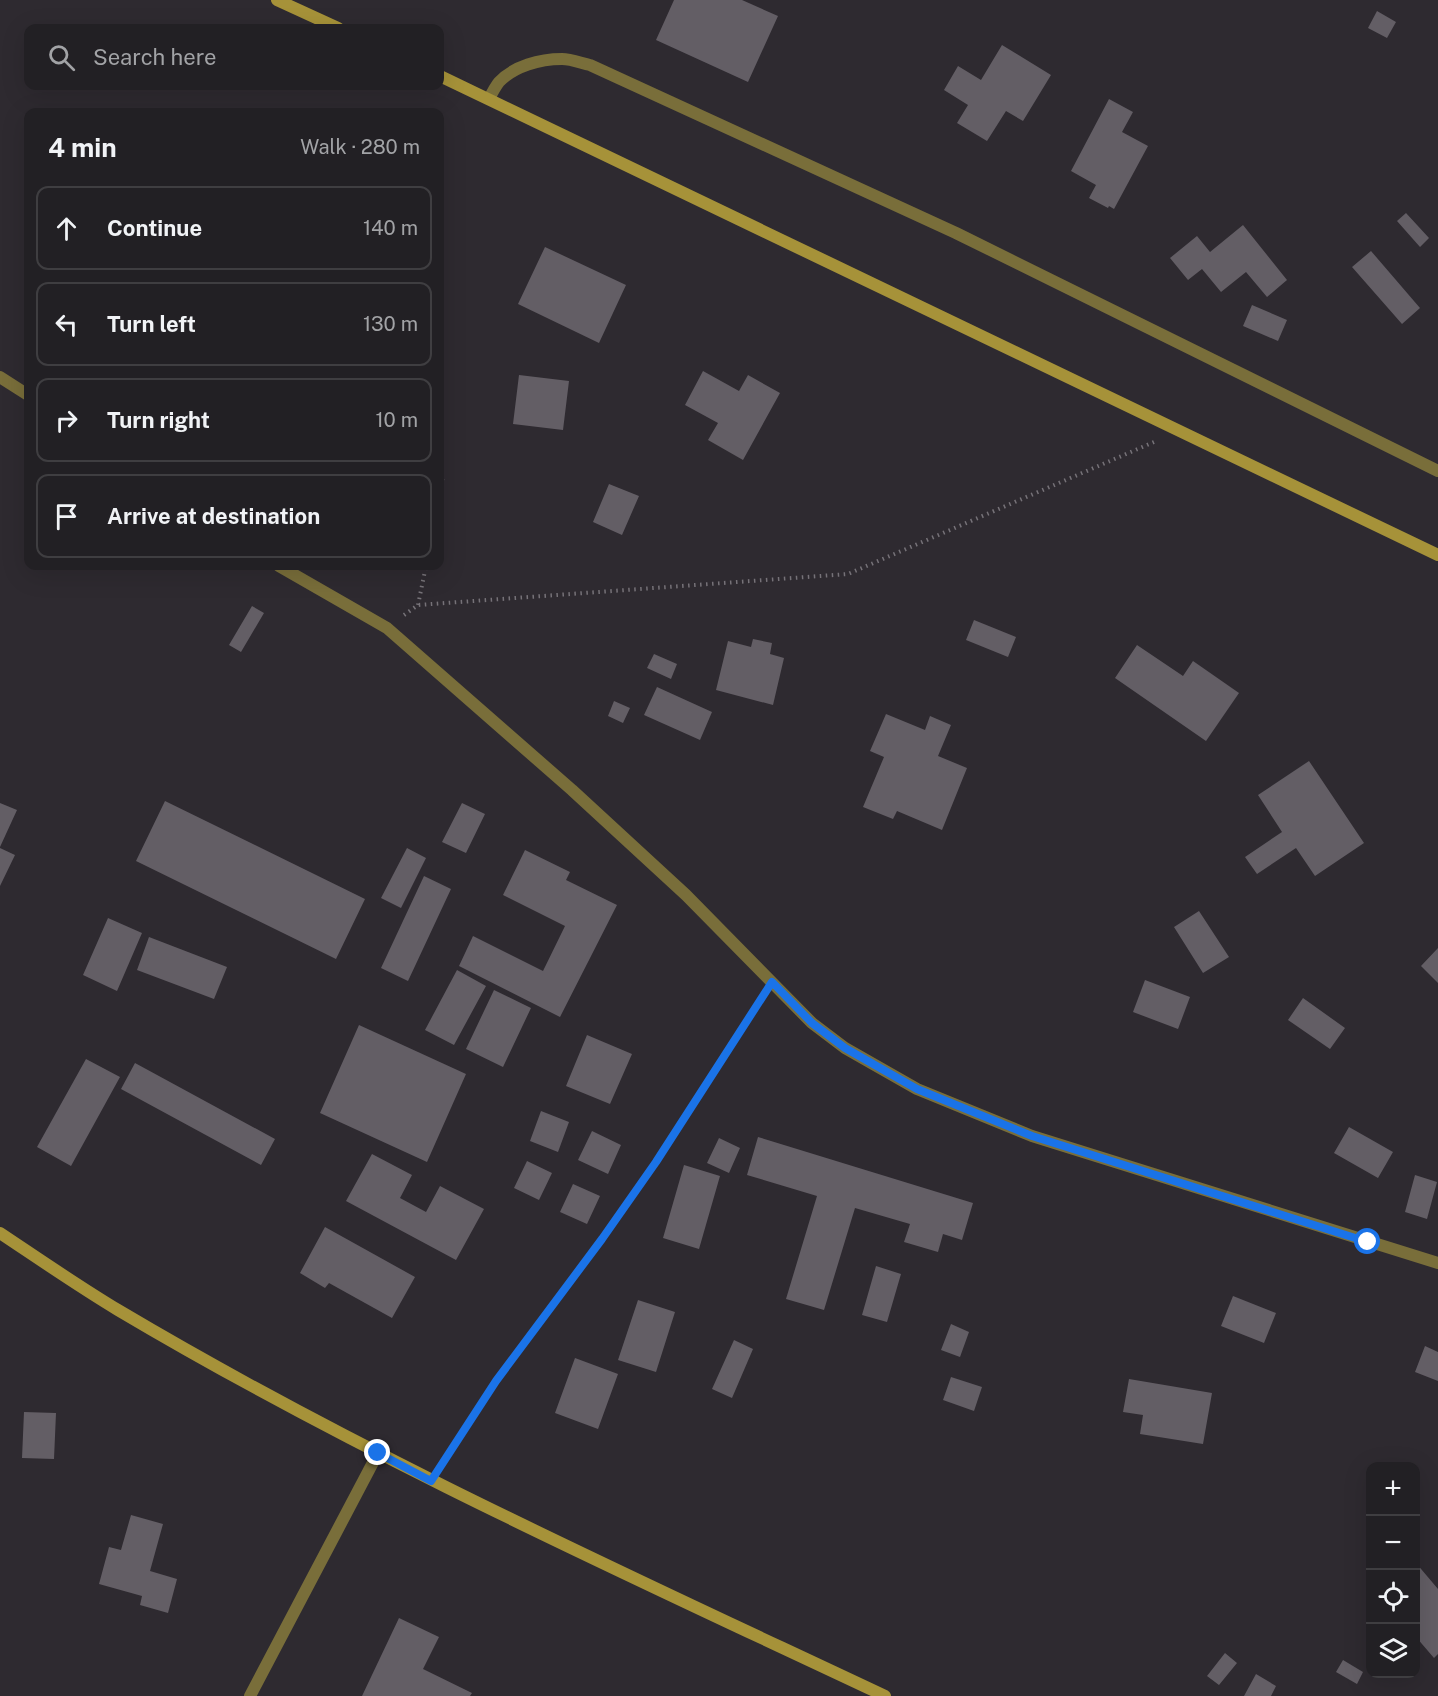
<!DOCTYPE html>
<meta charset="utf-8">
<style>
body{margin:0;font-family:"Public Sans",sans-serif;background:#2a282c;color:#f1f3f6}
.controls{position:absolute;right:18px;bottom:18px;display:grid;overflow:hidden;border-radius:12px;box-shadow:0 6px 24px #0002}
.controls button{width:54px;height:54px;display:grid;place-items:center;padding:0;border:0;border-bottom:2px solid #3f3e41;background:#222024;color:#f1f3f6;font:30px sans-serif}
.stop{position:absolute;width:18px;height:18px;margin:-14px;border:4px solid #1a73e8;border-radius:50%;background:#fff}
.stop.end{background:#1a73e8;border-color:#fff;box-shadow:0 2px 6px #0008}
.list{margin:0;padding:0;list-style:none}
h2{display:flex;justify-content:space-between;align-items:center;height:78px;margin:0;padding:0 24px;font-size:26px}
h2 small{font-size:20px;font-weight:400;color:#a2a3a6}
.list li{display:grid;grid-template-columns:39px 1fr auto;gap:18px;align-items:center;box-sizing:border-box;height:84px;margin:0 12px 12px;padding:0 12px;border:2px solid #3f3e41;border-radius:12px}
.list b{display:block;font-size:22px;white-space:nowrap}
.list em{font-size:20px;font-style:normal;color:#a2a3a6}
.icon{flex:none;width:33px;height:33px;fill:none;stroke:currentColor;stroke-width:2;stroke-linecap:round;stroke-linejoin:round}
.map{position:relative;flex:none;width:1438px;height:1696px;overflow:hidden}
.search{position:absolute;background:#222024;box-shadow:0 6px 24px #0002;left:24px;top:24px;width:420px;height:66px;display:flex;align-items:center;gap:15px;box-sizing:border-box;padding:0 21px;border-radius:12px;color:#a2a3a6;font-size:22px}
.panel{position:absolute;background:#222024;box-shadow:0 6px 24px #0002;left:24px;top:108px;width:420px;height:462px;border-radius:12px}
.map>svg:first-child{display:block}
.building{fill:#635e65}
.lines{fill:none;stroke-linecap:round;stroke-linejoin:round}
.path{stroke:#767278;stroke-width:4;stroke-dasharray:1.5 4.5;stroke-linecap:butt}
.minor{stroke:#796e3a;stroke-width:12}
.secondary{stroke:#a69239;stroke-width:12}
.route{stroke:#1a73e8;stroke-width:8}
</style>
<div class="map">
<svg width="1438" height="1696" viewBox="0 0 1438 1696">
<rect width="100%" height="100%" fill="#2e2a30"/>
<path class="building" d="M674 0H742L778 16 748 82 656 40Z
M1377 11 1396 22 1387 38 1368 28Z
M1002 45 1051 75 1023 121 1006 111 987 141 957 123 968 105 944 90 958 66 981 80Z
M1109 99 1133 112 1122 132 1148 146 1114 209 1109 206 1108 208 1089 198 1096 185 1071 171Z
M1406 213 1429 238 1420 247 1397 221Z
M1243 225 1287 280 1267 297 1246 272 1221 292 1202 269 1188 280 1170 258 1197 236 1210 252Z
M545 247 626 285 599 343 518 304Z
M1371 251 1420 308 1402 324 1352 267Z
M1252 305 1287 320 1278 341 1243 326Z
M703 371 739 391 748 375 780 393 743 460 708 440 718 423 685 405Z
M519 375 569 381 563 430 513 424Z
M609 484 639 496 622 535 593 522Z
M252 606 264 613 241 652 229 645Z
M974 620 1016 637 1008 657 966 640Z
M753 639 772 643 770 654 784 658 773 705 716 690 728 641 751 647Z
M1137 645 1183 676 1193 661 1239 693 1206 741 1115 678Z
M654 654 677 664 671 679 647 668Z
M657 687 712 712 700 740 644 715Z
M614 701 630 708 623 723 608 716Z
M886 714 925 730 930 716 951 725 938 756 967 768 942 830 897 811 893 819 863 807 884 757 870 751Z
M1309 761 1364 843 1315 876 1296 848 1257 874 1245 857 1282 832 1258 795Z
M165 801 365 899 336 959 136 861Z
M0 803 17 810 0 847Z
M462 803 485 814 466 853 442 842Z
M0 848 15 855 0 886Z
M407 848 426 858 401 908 381 898Z
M525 850 570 872 566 880 617 905 560 1017 459 966 473 936 543 971 565 926 503 895Z
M424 876 451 889 408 981 381 968Z
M1199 911 1229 957 1203 973 1174 927Z
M108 918 142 933 117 991 83 975Z
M149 937 227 967 214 999 137 970Z
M1438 948V983L1421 966Z
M457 970 486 986 454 1045 425 1030Z
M1145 980 1190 997 1178 1029 1133 1012Z
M494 990 531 1008 503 1067 466 1049Z
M1303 998 1345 1028 1330 1049 1288 1020Z
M359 1025 466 1074 427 1162 320 1113Z
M587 1035 632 1054 610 1104 566 1086Z
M86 1059 120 1077 71 1166 37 1147Z
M135 1063 275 1139 261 1165 121 1089Z
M541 1111 569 1122 558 1152 530 1141Z
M1349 1127 1393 1152 1378 1178 1334 1153Z
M592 1131 621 1145 608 1174 578 1160Z
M758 1137 973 1203 962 1240 943 1234 938 1252 904 1242 910 1224 855 1208 824 1310 786 1299 817 1196 747 1175Z
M719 1138 740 1148 729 1173 707 1163Z
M372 1154 412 1175 400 1198 426 1212 440 1186 484 1209 456 1260 346 1201Z
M527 1161 552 1173 539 1200 514 1188Z
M684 1165 720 1176 699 1249 663 1238Z
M1415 1175 1437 1182 1427 1219 1405 1212Z
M573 1184 600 1196 587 1224 560 1212Z
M325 1227 415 1277 392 1318 329 1283 325 1288 300 1273Z
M876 1266 901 1274 887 1322 862 1315Z
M1233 1296 1276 1313 1264 1343 1221 1326Z
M638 1300 675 1312 656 1372 618 1360Z
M951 1324 969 1332 960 1357 941 1350Z
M734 1340 753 1349 732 1398 712 1389Z
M1425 1346 1438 1352V1381L1415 1372Z
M575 1358 618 1374 598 1429 555 1413Z
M951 1377 982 1387 974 1411 943 1400Z
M1129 1379 1212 1393 1203 1444 1140 1434 1143 1415 1123 1412Z
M24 1412 56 1413 54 1459 22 1458Z
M131 1515 163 1524 150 1571 177 1579 168 1613 140 1605 142 1596 99 1584 109 1547 121 1550Z
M1416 1563 1438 1589V1654L1434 1658 1416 1637Z
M399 1618 439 1637 423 1669 472 1693 470 1696H362Z
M1225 1653 1237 1663 1219 1685 1207 1676Z
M1343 1660 1363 1672 1357 1684 1336 1672Z
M1256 1674 1276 1686 1271 1696H1244Z"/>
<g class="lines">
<path class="path" d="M440 492 443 475
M418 605 426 566
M404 615 418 605 848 574 1154 442
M443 1463 496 1381 602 1239 656 1163 761 999"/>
<path class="minor" d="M489 99C492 93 495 87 499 82 514 66 540 59 562 59 571 59 581 63 590 65L956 233 1438 471
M0 377 28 395
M279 566 387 628 572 790 686 895 812 1023 845 1048 917 1089 1032 1136 1438 1263
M250 1696 378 1453"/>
<path class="secondary" d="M277 0 338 28
M440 76 1438 555
M0 1233C39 1259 78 1286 118 1310 364 1456 626 1574 885 1696"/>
</g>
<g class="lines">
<path class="route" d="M378 1453 431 1481 496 1381 602 1239 656 1162 772 982 812 1023 845 1048 917 1089 1032 1136 1368 1242"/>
</g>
</svg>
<div class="controls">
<button>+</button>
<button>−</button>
<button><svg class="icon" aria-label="locate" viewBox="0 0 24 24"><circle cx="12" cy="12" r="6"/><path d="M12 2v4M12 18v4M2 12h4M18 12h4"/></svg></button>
<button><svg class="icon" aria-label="layers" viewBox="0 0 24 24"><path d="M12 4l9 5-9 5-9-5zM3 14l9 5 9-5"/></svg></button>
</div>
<div class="stop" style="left:1368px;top:1242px"></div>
<div class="stop end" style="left:378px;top:1453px"></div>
<div class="search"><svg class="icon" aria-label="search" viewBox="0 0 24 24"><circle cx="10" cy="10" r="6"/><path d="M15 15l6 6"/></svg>Search here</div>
<section class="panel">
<h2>4 min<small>Walk · 280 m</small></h2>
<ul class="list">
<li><svg class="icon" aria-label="ahead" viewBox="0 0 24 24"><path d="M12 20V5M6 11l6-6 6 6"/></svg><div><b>Continue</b></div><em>140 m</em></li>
<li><svg class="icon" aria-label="left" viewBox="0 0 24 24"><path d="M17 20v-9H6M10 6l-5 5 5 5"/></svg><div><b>Turn left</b></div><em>130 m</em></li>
<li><svg class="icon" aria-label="right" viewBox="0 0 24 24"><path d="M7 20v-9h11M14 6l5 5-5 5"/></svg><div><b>Turn right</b></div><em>10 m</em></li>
<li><svg class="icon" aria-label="arrive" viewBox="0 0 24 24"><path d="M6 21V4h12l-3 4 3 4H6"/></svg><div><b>Arrive at destination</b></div></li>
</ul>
</section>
</div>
